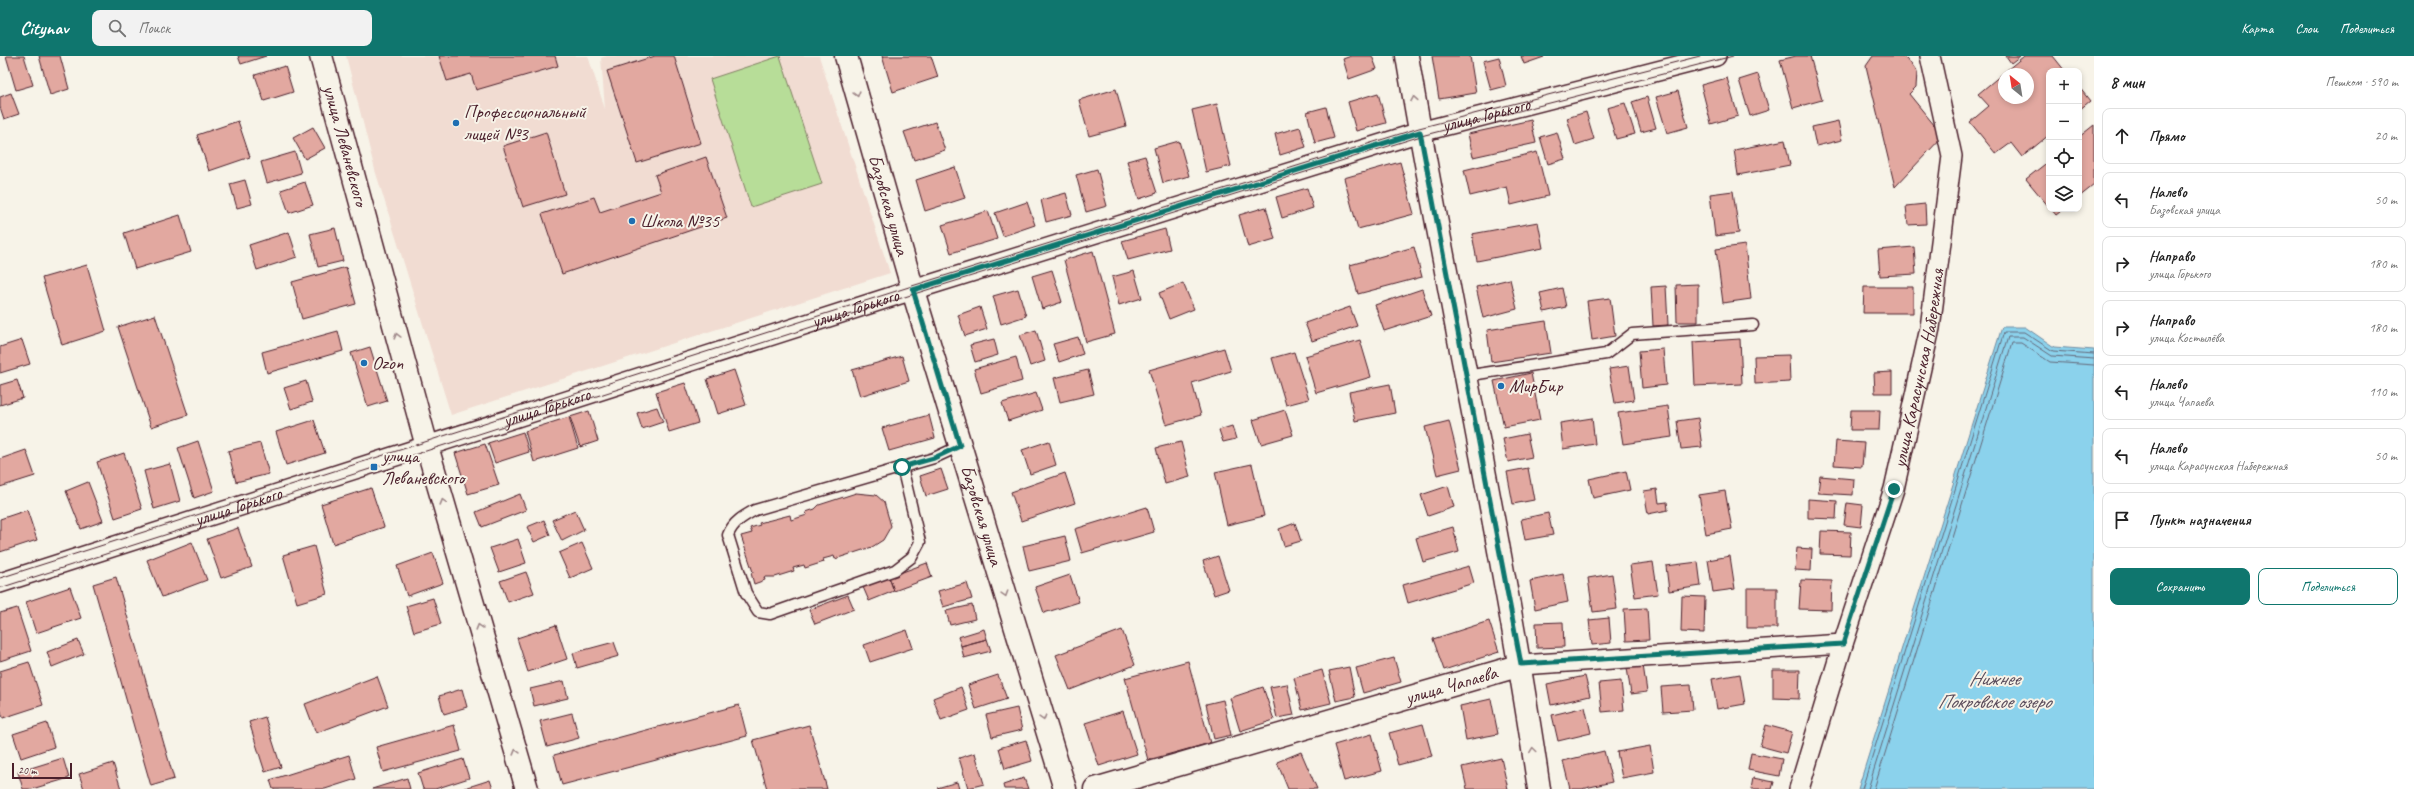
<!DOCTYPE html>
<html lang="ru">
<meta charset="utf-8">
<style>
body{margin:0;font-family:Caveat,sans-serif;background:#f2f2f2;color:#222}
.controls{position:absolute;right:12px;top:12px;display:grid;overflow:hidden;border-radius:8px;box-shadow:0 2px 6px #0003}
.controls button{width:36px;height:36px;display:grid;place-items:center;padding:0;border:0;border-bottom:1px solid #e0e0e0;background:#fff;color:#222;font:20px sans-serif}
.compass{position:absolute;left:1998px;top:12px;width:36px;height:36px;border-radius:50%;background:#fff;box-shadow:0 2px 6px #0003;rotate:330deg}
.scale{position:absolute;left:12px;bottom:10px;width:60px;box-sizing:border-box;padding-left:4px;border:2px solid #4a1f2b;border-top:0;font-size:11px;line-height:14px;white-space:nowrap;color:#4a1f2b;-webkit-text-stroke:3px #f7f3e8;paint-order:stroke}
.stop{position:absolute;width:12px;height:12px;margin:-9px;border:3px solid #0f766e;border-radius:50%;background:#fff}
.stop.end{background:#0f766e;border-color:#fff;box-shadow:0 1px 4px #0008}
.list{margin:0;padding:0;list-style:none}
h2{display:flex;justify-content:space-between;align-items:center;height:52px;margin:0;padding:0 16px;font-size:17px}
h2 small{font-size:13px;font-weight:400;color:#767676}
.list li{display:grid;grid-template-columns:26px 1fr auto;gap:12px;align-items:center;box-sizing:border-box;height:56px;margin:0 8px 8px;padding:0 8px;border:1px solid #e0e0e0;border-radius:8px}
.list b{display:block;font-size:15px;white-space:nowrap}
.list p{margin:0;font-size:13px;white-space:nowrap;color:#767676}
.list em{font-size:13px;font-style:normal;color:#767676}
.actions{display:flex;gap:8px;padding:12px 16px}
.actions a{flex:1;padding:9px 0;border:1px solid #0f766e;border-radius:8px;text-align:center;font-size:14px;color:#0f766e}
.actions .main{background:#0f766e;color:#fff}
.icon{flex:none;width:22px;height:22px;fill:none;stroke:currentColor;stroke-width:2;stroke-linecap:round;stroke-linejoin:round}
.map{position:relative;flex:none;width:2094px;height:733px;overflow:hidden}
header{display:flex;align-items:center;gap:24px;box-sizing:border-box;height:56px;padding:0 20px;background:#0f766e;color:#fff}
header strong{font-size:19px}
nav{display:flex;gap:22px;margin-inline-start:auto;font-size:14px}
.search{width:280px;height:36px;background:#f2f2f2;display:flex;align-items:center;gap:10px;box-sizing:border-box;padding:0 14px;border-radius:8px;color:#767676;font-size:15px}
main{display:flex}
aside{flex:1;background:#fff}
.map>svg:first-child{display:block}
.built{fill:#f1dcd2}
.green{fill:#b7dd98;stroke:#807e62}
.water{fill:#8bd2ec;stroke:#718a9f}
.lines{fill:none;stroke-linecap:round;stroke-linejoin:round}
.shore{stroke:#646778;stroke-width:1}
.building{fill:#e2a8a0;stroke:#4a1f2b;fill-rule:evenodd}
.service-casing{stroke:#4a1f2b;stroke-width:13}
.minor-casing{stroke:#4a1f2b;stroke-width:22}
.tertiary-casing{stroke:#4a1f2b;stroke-width:25}
.secondary-casing{stroke:#4a1f2b;stroke-width:25}
.service{stroke:#f7f3e8;stroke-width:10}
.minor{stroke:#f7f3e8;stroke-width:19}
.tertiary{stroke:#f7f3e8;stroke-width:22}
.secondary{stroke:#f7f3e8;stroke-width:22}
.tram{stroke:#4a1f2b;stroke-width:1}
.oneway{stroke:#a0898a}
.route{stroke:#0f766e;stroke-width:5}
.poi-dot{fill:#1f6fb2;stroke:#f7f3e8;stroke-width:1.5}
.labels{text-anchor:middle;dominant-baseline:central;stroke-width:4;stroke-linejoin:round;paint-order:stroke}
.poi-label{font-size:19px;fill:#4a1f2b;stroke:#f7f3e8;text-anchor:start}
.street-label{font-size:19px;fill:#4a1f2b;stroke:#f7f3e8}
.water-label{font-size:20px;font-style:italic;fill:#5a4c5b;stroke:#f7f3e8}
</style>
<header>
<strong>Citynav</strong>
<div class="search"><svg class="icon" aria-label="search" viewBox="0 0 24 24"><circle cx="10" cy="10" r="6"/><path d="M15 15l6 6"/></svg>Поиск</div>
<nav><a>Карта</a><a>Слои</a><a>Поделиться</a></nav>
</header>
<main>
<div class="map">
<svg width="2094" height="733" viewBox="0 0 2094 733">
<rect width="100%" height="100%" fill="#f7f3e8"/>
<filter id="ink" filterUnits="userSpaceOnUse"><feTurbulence type="fractalNoise" baseFrequency=".025" numOctaves="2"/><feDisplacementMap in="SourceGraphic" scale="8" xChannelSelector="R" yChannelSelector="G"/><feConvolveMatrix kernelMatrix="1 2 1 2 8 2 1 2 1" color-interpolation-filters="sRGB"/></filter>
<g filter="url(#ink)">
<path class="built" d="M346 0H588L605 53 601 2 607 0H819L890 217 451 359 375 114Z"/>
<path class="green" d="M780 0 822 128 751 151 710 23Z"/>
<path class="water" d="M2002 271H2025L2054 291 2094 294V733H1858Z"/>
<g class="lines">
<path class="shore" d="M1862 733 2004 276H2024L2053 295 2094 298
M1868 733 2008 281H2023L2052 300 2094 303
M1874 733 2012 287H2021L2050 306 2094 309"/>
</g>
<path class="building" d="M6 0H24L33 29 16 34Z
M39 0H60L69 33 50 39Z
M238 0H266L241 8Z
M439 0H555L558 10 476 34 471 18 447 25Z
M655 0H674L701 87 637 107 607 15Z
M882 0H931L938 21 893 36Z
M1351 0H1372L1377 13 1349 23 1343 3Z
M1432 0H1470L1476 37 1439 43Z
M1521 0H1543L1544 1 1524 8Z
M1796 0H1810L1822 44 1793 52 1780 4Z
M1873 0H1902L1911 7 1917 16 1916 31 1909 38 1943 80 1895 131 1866 10Z
M2006 0H2020L2011 7Z
M2024 0H2053L2065 15H2049V79L2022 101 2011 87 1996 98 1970 66 1989 50 1978 38ZM2004 18H2028V42H2004Z
M1499 1 1506 30 1491 34 1483 5Z
M285 10 293 36 264 45 255 19Z
M1758 18 1769 54 1750 60 1739 24Z
M1727 22 1738 60 1711 68 1701 29Z
M2079 31 2090 45 2079 54Z
M1116 33 1126 70 1089 80 1079 44Z
M1678 35 1688 71 1667 77 1656 41Z
M11 37 19 58 4 63 0 51V41Z
M1378 37 1386 67 1356 75 1348 46Z
M1647 41 1656 72 1641 76 1632 46Z
M1625 47 1635 78 1616 83 1607 52Z
M1217 48 1231 110 1206 116 1192 54Z
M1326 51 1334 82 1315 87 1307 56Z
M1586 56 1594 83 1575 89 1567 62Z
M1531 64 1536 87 1473 101 1468 78Z
M238 65 250 101 209 115 197 79Z
M1838 65 1842 84 1816 90 1812 71Z
M935 66 945 94 914 104 904 76Z
M2094 69V129L2079 141V81Z
M313 71 325 92 305 103 293 82Z
M1300 71 1306 91 1280 99 1275 78Z
M546 76 565 138 523 151 503 90Z
M1557 76 1565 103 1548 108 1540 81Z
M1785 84 1790 109 1738 119 1734 94Z
M1179 85 1189 120 1163 127 1154 92Z
M295 96 301 117 267 127 261 106Z
M1537 96 1548 140 1511 149 1507 131 1470 140 1464 114Z
M1145 100 1157 137 1139 143 1127 105Z
M706 101 727 162 562 218 542 158 594 141 600 156 661 136 655 119Z
M2049 105V151L2026 123Z
M1400 106 1414 158 1358 173 1344 122Z
M955 111 965 142 925 155 916 124Z
M1097 113 1107 150 1086 156 1076 119Z
M245 124 252 148 237 152 230 128Z
M305 126 313 149 289 157 281 134Z
M1307 132 1313 152 1282 162 1276 141Z
M1733 135 1739 177 1715 180 1710 138Z
M1066 137 1072 159 1046 166 1041 144Z
M1027 146 1035 169 1003 180 995 157Z
M1925 148 1926 168 1908 169 1906 150Z
M1266 151 1275 183 1248 191 1239 159Z
M2051 153H2064L2056 159Z
M988 155 997 183 951 197 942 169Z
M180 159 191 196 135 213 124 177Z
M1538 166 1543 192 1477 205 1472 178Z
M335 172 343 205 318 211 310 178Z
M1165 173 1170 193 1128 204 1122 185Z
M289 176 297 201 257 214 249 189Z
M1745 189 1751 243 1723 247 1716 193Z
M1414 191 1422 221 1358 238 1350 209Z
M1914 191 1916 218 1880 220 1878 194Z
M1093 195 1115 278 1086 286 1064 204Z
M87 209 106 275 62 289 42 222Z
M346 211 356 248 302 263 292 226Z
M1052 214 1062 246 1042 253 1032 220Z
M1134 215 1142 242 1119 249 1112 221Z
M1510 223 1517 253 1483 262 1476 231Z
M1183 227 1194 253 1169 263 1159 237Z
M1698 228V266H1677L1676 229Z
M1666 230 1668 269 1653 270 1651 231Z
M1864 231H1913V257H1863Z
M1562 232 1566 251 1544 256 1540 237Z
M1018 233 1026 260 1001 268 993 240Z
M1422 233 1431 260 1384 275 1375 249Z
M1610 242 1615 280 1592 284 1587 245Z
M980 251 987 273 965 280 958 259Z
M1350 251 1357 270 1312 285 1305 267Z
M155 259 188 359 151 371 118 271Z
M1546 265 1551 297 1491 306 1487 274Z
M1036 274 1045 305 1030 310 1020 279Z
M338 275 343 295 267 317 262 296Z
M1078 281 1083 298 1059 306 1053 288Z
M994 283 998 299 975 306 970 289Z
M1740 283 1742 328 1695 330 1693 286Z
M22 284 30 308 0 317V291Z
M1360 284 1371 321 1316 337 1305 300Z
M370 291 387 345 368 351 351 297Z
M1224 292 1231 315 1192 327 1201 359 1166 369 1149 314Z
M1663 293 1666 329 1642 332 1639 295Z
M1294 296 1309 343 1286 349 1272 302Z
M1789 299 1790 326 1755 328 1754 300Z
M902 300 909 325 860 340 852 314Z
M1016 301 1022 325 981 337 974 313Z
M1629 310 1634 344 1615 347 1609 313Z
M734 314 746 349 718 358 707 323Z
M1088 314 1094 338 1060 346 1054 322Z
M1892 316V337H1875L1874 317Z
M1531 317 1540 364 1504 371 1494 325Z
M17 324 23 342 0 349V329Z
M306 325 312 346 291 353 284 332Z
M685 327 698 367 669 376 656 336Z
M1390 328 1395 357 1355 365 1349 336Z
M1036 337 1042 354 1008 365 1002 347Z
M1668 350 1672 381 1623 388 1618 357Z
M657 351 663 366 642 373 637 357Z
M1285 354 1293 379 1261 388 1253 364Z
M1851 354H1880L1879 374H1850Z
M589 355 598 385 580 391 570 361Z
M929 359 935 382 889 395 882 372Z
M569 361 578 392 534 406 525 375Z
M1592 362 1595 388 1563 393 1560 367Z
M1698 362 1702 391 1681 393 1677 365Z
M314 364 325 397 286 409 276 376Z
M1449 365 1461 413 1437 419 1425 371Z
M1232 370 1236 383 1223 386 1219 374Z
M523 376 529 396 495 407 488 387Z
M1527 378 1532 401 1508 406 1503 383Z
M198 385 214 435 194 442 178 392Z
M1049 385 1056 409 1030 418 1022 394Z
M1836 385 1864 387 1862 411 1834 409Z
M1181 386 1190 421 1165 428 1156 392Z
M260 387 269 418 236 426 228 395Z
M485 388 499 429 468 438 455 397Z
M26 394 35 420 0 431V403Z
M124 397 142 453 115 462 97 406Z
M170 408 180 445 154 453 144 415Z
M1252 408 1264 460 1227 469 1215 416Z
M1528 412 1534 444 1513 448 1507 416Z
M941 413 948 433 926 440 920 420Z
M1626 415 1630 434 1593 442 1589 423Z
M1065 417 1075 447 1021 465 1011 436Z
M1820 420 1854 423 1853 439 1818 437Z
M88 426 103 465 81 473 66 435Z
M1448 430 1454 451 1428 460 1421 439Z
M371 432 384 471 333 488 321 448Z
M1657 433 1659 447 1667 446 1668 454 1648 458 1644 435Z
M1725 435 1732 473 1706 478 1699 439Z
M856 437 876 439 884 446 891 470 883 484 872 491 835 503 834 500 823 503 824 506 805 512 804 509 793 512 794 515 775 521H764L765 524 754 528 751 517 753 516 741 480 752 477 750 472 760 469 759 467 790 459 791 464 807 459 806 456 815 453 819 449Z
M520 438 526 454 482 471 476 456Z
M1808 443 1837 445 1836 463 1808 462Z
M1847 447 1863 449 1861 471 1844 469Z
M1147 451 1154 476 1082 497 1075 473Z
M27 454 37 484 0 496V463Z
M575 454 584 474 562 485 552 464Z
M1548 457 1553 479 1525 484 1521 463Z
M544 464 550 479 534 486 527 471Z
M1295 467 1301 485 1284 490 1279 473Z
M1453 471 1459 496 1423 506 1416 482Z
M238 472 252 511 221 522 207 483Z
M1821 475 1851 476 1850 499 1820 498Z
M1065 480 1071 505 1029 515 1023 490Z
M518 483 526 507 499 516 490 492Z
M192 486 207 524 162 541 147 504Z
M582 487 593 512 570 522 559 497Z
M314 490 327 538 297 547 283 499Z
M1797 492 1812 493 1811 515 1795 514Z
M433 497 443 527 407 540 397 510Z
M1218 500 1229 534 1214 539 1203 505Z
M1730 500 1735 533 1713 536 1708 504Z
M1653 506 1658 538 1635 541 1630 509Z
M1698 506 1701 530 1669 535 1666 510Z
M927 507 932 521 894 535 889 521Z
M1469 510 1474 527 1408 547 1403 529Z
M526 516 534 537 508 546 500 525Z
M1563 518 1568 546 1535 553 1530 525Z
M1612 518 1617 553 1593 556 1588 522Z
M1070 519 1079 546 1044 557 1035 531Z
M116 521 174 723 151 730 93 528Z
M889 521 894 535 869 545 863 531Z
M1801 524 1832 525 1831 554 1799 553Z
M967 527 972 543 943 551 938 535Z
M70 531 81 562 36 577 26 546Z
M1747 532H1777V572H1747Z
M848 539 854 553 815 568 809 554Z
M1682 540 1705 541 1704 577 1681 576Z
M433 542 441 568 414 576 406 550Z
M972 549 975 563 950 569 946 555Z
M17 552 31 595 0 605V557Z
M1647 552 1649 584 1626 585 1624 553Z
M1609 562 1611 587 1592 589 1589 564Z
M1489 565 1499 596 1444 614 1433 583Z
M1563 566 1564 591 1537 592 1536 567Z
M556 569 567 603 528 616 517 582Z
M984 573 987 583 961 590 958 581Z
M907 574 913 592 870 606 864 589Z
M1122 574 1135 609 1070 634 1056 599Z
M987 583 991 595 964 602 961 590Z
M78 584 84 598 52 611 47 596Z
M614 586 619 600 577 612 573 597Z
M1394 602 1401 626 1363 637 1356 612Z
M1188 605 1210 687 1148 704 1125 622Z
M29 606 43 649 3 662 0 652V615Z
M1643 609 1647 636 1631 638 1627 612Z
M1349 611 1355 641 1336 645 1329 615Z
M1322 614 1331 647 1302 654 1294 622Z
M1773 614H1800L1799 643 1773 642Z
M1740 618 1745 648 1717 653 1712 623Z
M998 619 1007 643 976 653 968 629Z
M377 620 388 650 316 677 305 648Z
M1585 620 1590 640 1551 649 1547 628Z
M564 625 568 642 534 650 530 633Z
M1621 625 1624 654 1602 656 1599 627Z
M1287 628 1294 659 1277 662 1270 631Z
M1691 629 1693 654 1663 656 1661 631Z
M961 631 969 654 941 664 933 642Z
M1263 631 1274 664 1240 675 1230 642Z
M462 633 467 651 444 658 439 640Z
M1491 643 1498 678 1466 684 1460 650Z
M1223 644 1231 679 1214 683 1206 648Z
M739 649 747 680 562 729 554 699Z
M1585 651 1591 677 1558 685 1552 659Z
M1017 652 1022 674 992 681 986 659Z
M1123 655 1137 698 1099 710 1085 667Z
M572 657 579 682 547 691 540 665Z
M265 661 281 711 265 716 249 666Z
M47 667 54 691 21 702 13 678Z
M1423 668 1432 700 1398 709 1389 677Z
M454 669 461 695 383 716 376 691Z
M809 669 827 733H767L753 684Z
M1766 669 1792 676 1786 697 1760 690Z
M1372 678 1382 715 1344 725 1334 689Z
M1026 684 1032 705 1005 713 999 692Z
M1650 690 1654 716 1622 722 1617 696Z
M1604 695 1612 726 1581 733H1570L1563 705Z
M1301 696 1317 733H1288L1277 706Z
M975 697 984 728 968 732 959 702Z
M1751 697 1782 703 1779 720 1748 714Z
M349 699 356 723 325 733H273L270 724Z
M63 702 69 722 32 733H23L18 716Z
M1501 702 1508 733H1467L1462 711Z
M463 703 469 722 435 733H423L418 717Z
M113 707 121 733H84L79 718Z
M407 722 410 733H372Z
M1024 722 1028 733H1004L1003 729Z
M1753 722 1774 726 1772 733H1751Z
M490 724 493 733H462Z
M957 726 959 733H938L937 732Z"/>
<g class="lines">
<defs>
<path id="service" d="M1465 320 1606 298 1632 278 1753 269
M902 411 920 486 912 501 895 514 770 558 758 556 746 537 728 479C733 466 744 460 755 454L934 402 960 390"/>
<g id="minor">
<path id="s1" d="M0 527 897 239 1420 76 1716 0"/>
<path d="M1521 609 1843 588"/>
<path id="s2" d="M1799 733 1843 588 1894 433 1930 272 1952 100 1930 0"/>
</g>
<g id="tertiary">
<path id="s3" d="M321 0 428 394 527 733"/>
<path id="s4" d="M846 0 914 238 1065 733"/>
<path id="s5" d="M1095 733 1521 609"/>
</g>
<path id="secondary" d="M1407 0C1448 245 1503 487 1539 733"/>
</defs>
<use href="#service" class="service-casing"/>
<use href="#minor" class="minor-casing"/>
<use href="#tertiary" class="tertiary-casing"/>
<use href="#secondary" class="secondary-casing"/>
<use href="#service" class="service"/>
<use href="#minor" class="minor"/>
<use href="#tertiary" class="tertiary"/>
<use href="#secondary" class="secondary"/>
<path class="tram" d="M0 522 912 230 1419 72 1700 0
M0 532 914 238 1421 80 1733 0"/>
</g>
<defs><path id="oneway-chevron" d="M-2-3.5L2.5 0L-2 3.5" fill="none" stroke-width="1.6" stroke-linecap="round" stroke-linejoin="round"/></defs>
<g class="oneway">
<use href="#oneway-chevron" transform="translate(857 38) rotate(74)"/>
<use href="#oneway-chevron" transform="translate(1414 43) rotate(-100)"/>
<use href="#oneway-chevron" transform="translate(397 280) rotate(-105)"/>
<use href="#oneway-chevron" transform="translate(443 446) rotate(-106)"/>
<use href="#oneway-chevron" transform="translate(1005 538) rotate(73)"/>
<use href="#oneway-chevron" transform="translate(479 571) rotate(-106)"/>
<use href="#oneway-chevron" transform="translate(1043 662) rotate(73)"/>
<use href="#oneway-chevron" transform="translate(1533 694) rotate(-98)"/>
<use href="#oneway-chevron" transform="translate(516 696) rotate(-106)"/>
</g>
</g>
<g class="lines" filter="url(#ink)">
<path class="route" d="M902 411 934 402 960 390 913 234 1420 76 1521 608 1843 588 1894 433"/>
</g>
<g class="poi-dot">
<circle cx="456" cy="67" r="4"/>
<circle cx="632" cy="165" r="4"/>
<circle cx="364" cy="307" r="4"/>
<circle cx="1501" cy="330" r="4"/>
<rect x="370" y="407" width="8" height="8" rx="2"/>
</g>
<g class="labels">
<g class="poi-label">
<text x="464" y="56">Профессиональный<tspan x="464" dy="22">лицей №3</tspan></text>
<text x="640" y="165">Школа №35</text>
<text x="372" y="307">Ozon</text>
<text x="1509" y="330">МирБир</text>
<text x="382" y="400">улица<tspan x="382" dy="22">Леваневского</tspan></text>
</g>
<g class="street-label">
<text stroke="none"><textPath href="#s1" startOffset="1558">улица Горького</textPath></text>
<text stroke="none"><textPath href="#s3" startOffset="93">улица Леваневского</textPath></text>
<text stroke="none"><textPath href="#s4" startOffset="155">Базовская улица</textPath></text>
<text stroke="none"><textPath href="#s1" startOffset="898">улица Горького</textPath></text>
<text stroke="none"><textPath href="#s2" startOffset="438">улица Карасунская Набережная</textPath></text>
<text stroke="none"><textPath href="#s1" startOffset="574">улица Горького</textPath></text>
<text stroke="none"><textPath href="#s1" startOffset="250">улица Горького</textPath></text>
<text stroke="none"><textPath href="#s4" startOffset="479">Базовская улица</textPath></text>
<text stroke="none"><textPath href="#s5" startOffset="371">улица Чапаева</textPath></text>
</g>
<g class="water-label">
<text x="1994" y="622">Нижнее<tspan x="1994" dy="23">Покровское озеро</tspan></text>
</g>
</g>
</svg>
<div class="controls">
<button>+</button>
<button>−</button>
<button><svg class="icon" aria-label="locate" viewBox="0 0 24 24"><circle cx="12" cy="12" r="6"/><path d="M12 2v4M12 18v4M2 12h4M18 12h4"/></svg></button>
<button><svg class="icon" aria-label="layers" viewBox="0 0 24 24"><path d="M12 4l9 5-9 5-9-5zM3 14l9 5 9-5"/></svg></button>
</div>
<svg class="compass" viewBox="-18 -18 36 36"><path d="M0-13l5 13h-10z" fill="#e53935"/><path d="M0 13l5-13h-10z" fill="#767676"/></svg>
<div class="scale">20 m</div>
<div class="stop" style="left:902px;top:411px"></div>
<div class="stop end" style="left:1894px;top:433px"></div>
</div>
<aside>
<h2>8 мин<small>Пешком · 590 m</small></h2>
<ul class="list">
<li><svg class="icon" aria-label="ahead" viewBox="0 0 24 24"><path d="M12 20V5M6 11l6-6 6 6"/></svg><div><b>Прямо</b></div><em>20 m</em></li>
<li><svg class="icon" aria-label="left" viewBox="0 0 24 24"><path d="M17 20v-9H6M10 6l-5 5 5 5"/></svg><div><b>Налево</b><p>Базовская улица</p></div><em>50 m</em></li>
<li><svg class="icon" aria-label="right" viewBox="0 0 24 24"><path d="M7 20v-9h11M14 6l5 5-5 5"/></svg><div><b>Направо</b><p>улица Горького</p></div><em>180 m</em></li>
<li><svg class="icon" aria-label="right" viewBox="0 0 24 24"><path d="M7 20v-9h11M14 6l5 5-5 5"/></svg><div><b>Направо</b><p>улица Костылёва</p></div><em>180 m</em></li>
<li><svg class="icon" aria-label="left" viewBox="0 0 24 24"><path d="M17 20v-9H6M10 6l-5 5 5 5"/></svg><div><b>Налево</b><p>улица Чапаева</p></div><em>110 m</em></li>
<li><svg class="icon" aria-label="left" viewBox="0 0 24 24"><path d="M17 20v-9H6M10 6l-5 5 5 5"/></svg><div><b>Налево</b><p>улица Карасунская Набережная</p></div><em>50 m</em></li>
<li><svg class="icon" aria-label="arrive" viewBox="0 0 24 24"><path d="M6 21V4h12l-3 4 3 4H6"/></svg><div><b>Пункт назначения</b></div></li>
</ul>
<div class="actions"><a class="main">Сохранить</a><a>Поделиться</a></div>
</aside>
</main>
